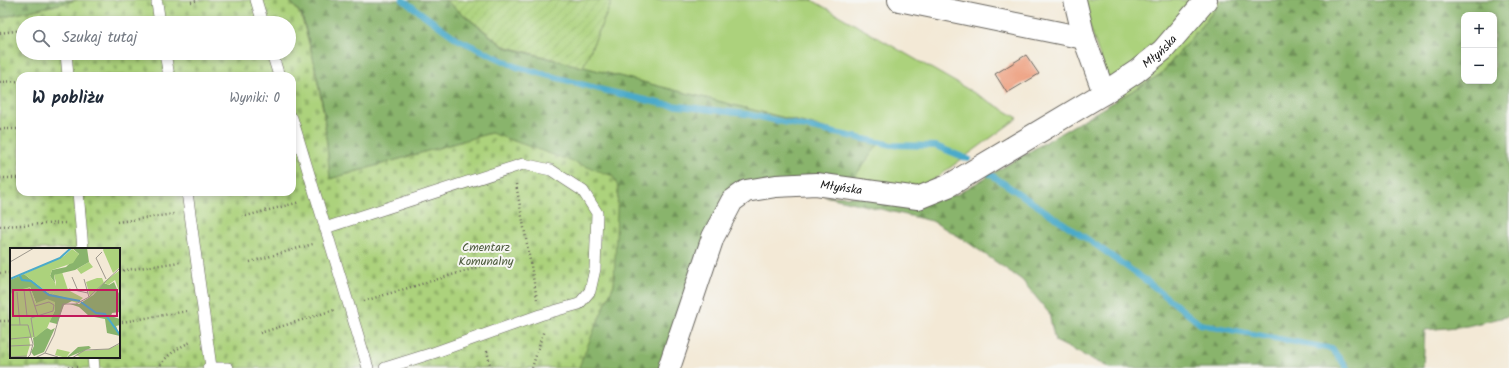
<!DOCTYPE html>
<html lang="pl">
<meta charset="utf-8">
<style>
body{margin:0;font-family:Kalam,sans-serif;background:#f2f2f3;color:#1f2937}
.controls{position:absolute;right:12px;top:12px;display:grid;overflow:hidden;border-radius:8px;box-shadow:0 2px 6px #0003}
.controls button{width:36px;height:36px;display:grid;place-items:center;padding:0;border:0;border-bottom:1px solid #e0e1e3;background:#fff;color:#1f2937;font:20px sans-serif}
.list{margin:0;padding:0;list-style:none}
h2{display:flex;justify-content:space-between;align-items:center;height:52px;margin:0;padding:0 16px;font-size:17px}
h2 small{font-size:13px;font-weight:400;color:#747a83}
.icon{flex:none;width:22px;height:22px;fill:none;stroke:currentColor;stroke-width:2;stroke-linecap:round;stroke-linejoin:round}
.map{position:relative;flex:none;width:1509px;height:368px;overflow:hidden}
.search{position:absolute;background:#fff;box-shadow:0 2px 6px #0003;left:16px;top:16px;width:280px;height:44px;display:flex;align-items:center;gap:10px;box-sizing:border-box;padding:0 14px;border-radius:22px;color:#747a83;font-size:15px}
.panel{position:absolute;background:#fff;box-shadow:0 2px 6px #0003;left:16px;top:72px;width:280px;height:124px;border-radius:12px}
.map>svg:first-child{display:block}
.green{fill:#acd27c;stroke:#64774c}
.forest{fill:url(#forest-firs);stroke:#526844;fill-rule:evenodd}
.cemetery{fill:url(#cemetery-stones);stroke:#64774c;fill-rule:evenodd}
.garden{fill:url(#garden-furrows);stroke:#64774c}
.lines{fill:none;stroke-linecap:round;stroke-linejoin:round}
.stream{stroke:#4baaca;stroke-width:6}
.building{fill:#ed9b7a}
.service-casing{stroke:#67645d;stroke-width:12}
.minor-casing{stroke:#67645d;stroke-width:24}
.path{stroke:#67645d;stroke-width:2.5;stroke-dasharray:1 3;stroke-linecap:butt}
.service{stroke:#fff;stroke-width:11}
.minor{stroke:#fff;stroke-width:22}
.labels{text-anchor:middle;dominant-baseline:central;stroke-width:4;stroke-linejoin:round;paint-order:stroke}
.street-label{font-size:12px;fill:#1c1c1c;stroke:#f6f6f2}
.park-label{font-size:12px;fill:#4e5c3e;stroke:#f6f6f2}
.inset-river{fill:none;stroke:#4baaca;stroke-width:2}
.inset-road{fill:none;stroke:#9d978c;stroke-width:1}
.view{fill:#c2185b;fill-opacity:0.15;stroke:#c2185b;stroke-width:2}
.inset-edge{fill:none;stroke:#1c1c1c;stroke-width:2}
</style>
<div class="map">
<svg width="1509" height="368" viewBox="0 0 1509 368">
<defs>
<pattern id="forest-firs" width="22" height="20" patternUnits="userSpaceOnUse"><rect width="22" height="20" fill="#89b46c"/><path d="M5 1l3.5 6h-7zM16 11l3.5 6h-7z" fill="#6f9258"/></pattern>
<pattern id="cemetery-stones" width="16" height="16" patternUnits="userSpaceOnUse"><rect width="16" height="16" fill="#acd27c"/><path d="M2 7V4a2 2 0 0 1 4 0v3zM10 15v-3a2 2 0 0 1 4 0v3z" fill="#93b46b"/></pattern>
<pattern id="garden-furrows" width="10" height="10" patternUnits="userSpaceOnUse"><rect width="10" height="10" fill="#acd27c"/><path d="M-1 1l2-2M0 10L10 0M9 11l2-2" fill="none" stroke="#93b46b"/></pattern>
</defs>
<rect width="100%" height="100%" fill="#f6f6f2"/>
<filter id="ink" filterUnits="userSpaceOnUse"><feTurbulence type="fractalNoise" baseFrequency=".025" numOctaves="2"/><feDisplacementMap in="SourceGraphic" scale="8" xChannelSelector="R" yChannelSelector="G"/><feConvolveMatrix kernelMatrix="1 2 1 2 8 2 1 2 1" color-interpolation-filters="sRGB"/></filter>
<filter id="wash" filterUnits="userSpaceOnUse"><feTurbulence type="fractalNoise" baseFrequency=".012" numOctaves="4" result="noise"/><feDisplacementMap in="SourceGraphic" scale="16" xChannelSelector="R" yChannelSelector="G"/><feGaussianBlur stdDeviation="0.9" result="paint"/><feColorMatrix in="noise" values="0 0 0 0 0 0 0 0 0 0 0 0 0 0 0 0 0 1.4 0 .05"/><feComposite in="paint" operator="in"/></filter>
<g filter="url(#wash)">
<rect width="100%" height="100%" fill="#f3e9d6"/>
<path class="green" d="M611 0H812L1018 118 925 186 852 180 879 142 583 67 611 4Z
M1083 0H1223L1161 74 1115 101 1088 22Z"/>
<path class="forest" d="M0 0H77L0 18Z
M289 0H445L504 47 880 142 852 180 754 196 735 211 721 237 677 368H577L614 284 491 133 330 179 324 111 312 53 302 15Z
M1223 0H1509V316L1467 326 1425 330 1423 368H1110L1055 341 1049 313 1022 280 963 239 932 221 824 196 929 199 956 195 1161 74ZM1464 15H1494V81H1464Z"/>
<path class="cemetery" d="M77 0H289L301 15 313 58 324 115 330 179 491 133 613 176 618 187 614 284 594 330 579 367 577 368H0V18ZM23 23H289V53H23ZM20 76H292V192H20ZM11 249H119V357H11Z"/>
<path class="garden" d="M445 0H611V3L583 67 504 46Z"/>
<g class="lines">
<path class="stream" d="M403 0 457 39 517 67 603 90 662 104 746 114 892 145 936 146 968 159
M987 172 1096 245 1148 282 1200 324 1332 349 1347 368"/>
</g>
<g id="blocks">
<path class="building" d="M1026 55 1039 74 1007 93 995 74Z"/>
</g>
</g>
<g filter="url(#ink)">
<use href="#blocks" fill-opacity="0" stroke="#67645d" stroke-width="1"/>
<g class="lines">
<defs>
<path id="service" d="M256 0 263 23
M157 3 160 23
M66 53 68 76
M165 53 169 76
M272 53 279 76
M292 118 368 368
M78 192 83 249
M187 192 211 367
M325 228 523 164 551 170 583 191 597 213 595 269 590 291 579 304 540 315 433 353 385 368
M93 357 94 368
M208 368H228"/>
<g id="minor">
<path d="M899 0 1084 38"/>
<path d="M1075 0 1084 38 1104 93"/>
<path id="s1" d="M669 368 713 237 732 201 746 191 776 186 816 184 918 198 948 186 1104 93 1137 71 1163 50 1206 0"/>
</g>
</defs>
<use href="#service" class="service-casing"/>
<use href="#minor" class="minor-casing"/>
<path class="path" d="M191 2 199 0
M0 33 23 30
M128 76 153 72
M0 82 20 81
M0 129H20
M0 178H20
M516 184 537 299
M242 217 300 202
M117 222 174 214
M0 226 65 223
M250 262 313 244
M119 271 180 262
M0 273H11
M364 301 482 266
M0 321H11
M122 322 188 311
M260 333 334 310
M487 351 491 368
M52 368 79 367
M158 368C166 356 178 347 191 342
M532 368 544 330"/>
<use href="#service" class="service"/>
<use href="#minor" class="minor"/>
</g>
</g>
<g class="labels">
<g class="street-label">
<text stroke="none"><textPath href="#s1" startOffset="653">Młyńska</textPath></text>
<text stroke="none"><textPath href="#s1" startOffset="292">Młyńska</textPath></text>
</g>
<g class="park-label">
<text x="486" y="247">Cmentarz<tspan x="486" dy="14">Komunalny</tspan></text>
</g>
</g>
<g transform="translate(10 248)">
<rect width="110" height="110" fill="#f3e9d6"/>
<path d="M79 14 83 19 71 26 67 21ZM52 24 58 42 73 50 67 55 43 47 46 34 44 27ZM87 30H92L94 35 80 49 76 34ZM110 96V110H72L66 107 72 103 98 101ZM47 101 60 104 56 110 45 107Z" fill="#acd27c"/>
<path d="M62 0H77L79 14 65 22 44 27 45 35 40 28 42 22 56 19 69 6ZM14 26 38 45 64 52 54 57 47 76 39 74 45 62 26 55 20 39 0 48V32ZM104 34 110 48V64L102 65 101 68 110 71V77L106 78 110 88 97 85 95 71 79 68 69 59 60 56H69L83 47 94 35 99 37ZM37 80 41 82 45 80 34 104 24 108 21 104 24 98 23 90ZM79 98 81 100 56 110 68 99Z" fill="#89b46c"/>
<path d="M20 39 26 55 37 51 45 54V62L37 80 26 89 19 90 20 97 16 110H0V48L2 44Z" fill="#acd27c"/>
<path d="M94 0H110V19L103 25 93 2ZM62 1 69 6 63 15 42 22 40 28 45 35V42L43 47 38 45 14 26 54 8ZM110 22V46L105 32 98 37 94 34Z" fill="#acd27c"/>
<path class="inset-river" d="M10 28 12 32 21 33 39 47 70 53M0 31 50 10 61 0M71 54 86 65 95 66 110 87"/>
<path class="inset-road" d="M92 4 86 10 96 31M0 14 24 0M62 29 68 43M74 31 79 49M19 40 28 68M59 41 78 45M14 42 17 68M7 44 10 77M0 77H18L21 89 0 91M24 89 21 70 43 63 44 57 39 54 25 58M0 98 22 97M35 105 44 87 53 56H66L79 49 110 20M0 109 17 108M17 110 20 107 23 96 21 89M25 110 35 105 48 109M62 110 75 102 99 101 110 95"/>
<path class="view" d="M3 42H107V68H3Z"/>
<rect width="110" height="110" class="inset-edge"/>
</g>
</svg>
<div class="controls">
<button>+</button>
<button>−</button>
</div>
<div class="search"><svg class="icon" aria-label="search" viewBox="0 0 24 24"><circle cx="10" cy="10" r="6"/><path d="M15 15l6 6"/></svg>Szukaj tutaj</div>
<section class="panel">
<h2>W pobliżu<small>Wyniki: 0</small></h2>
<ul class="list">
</ul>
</section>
</div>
